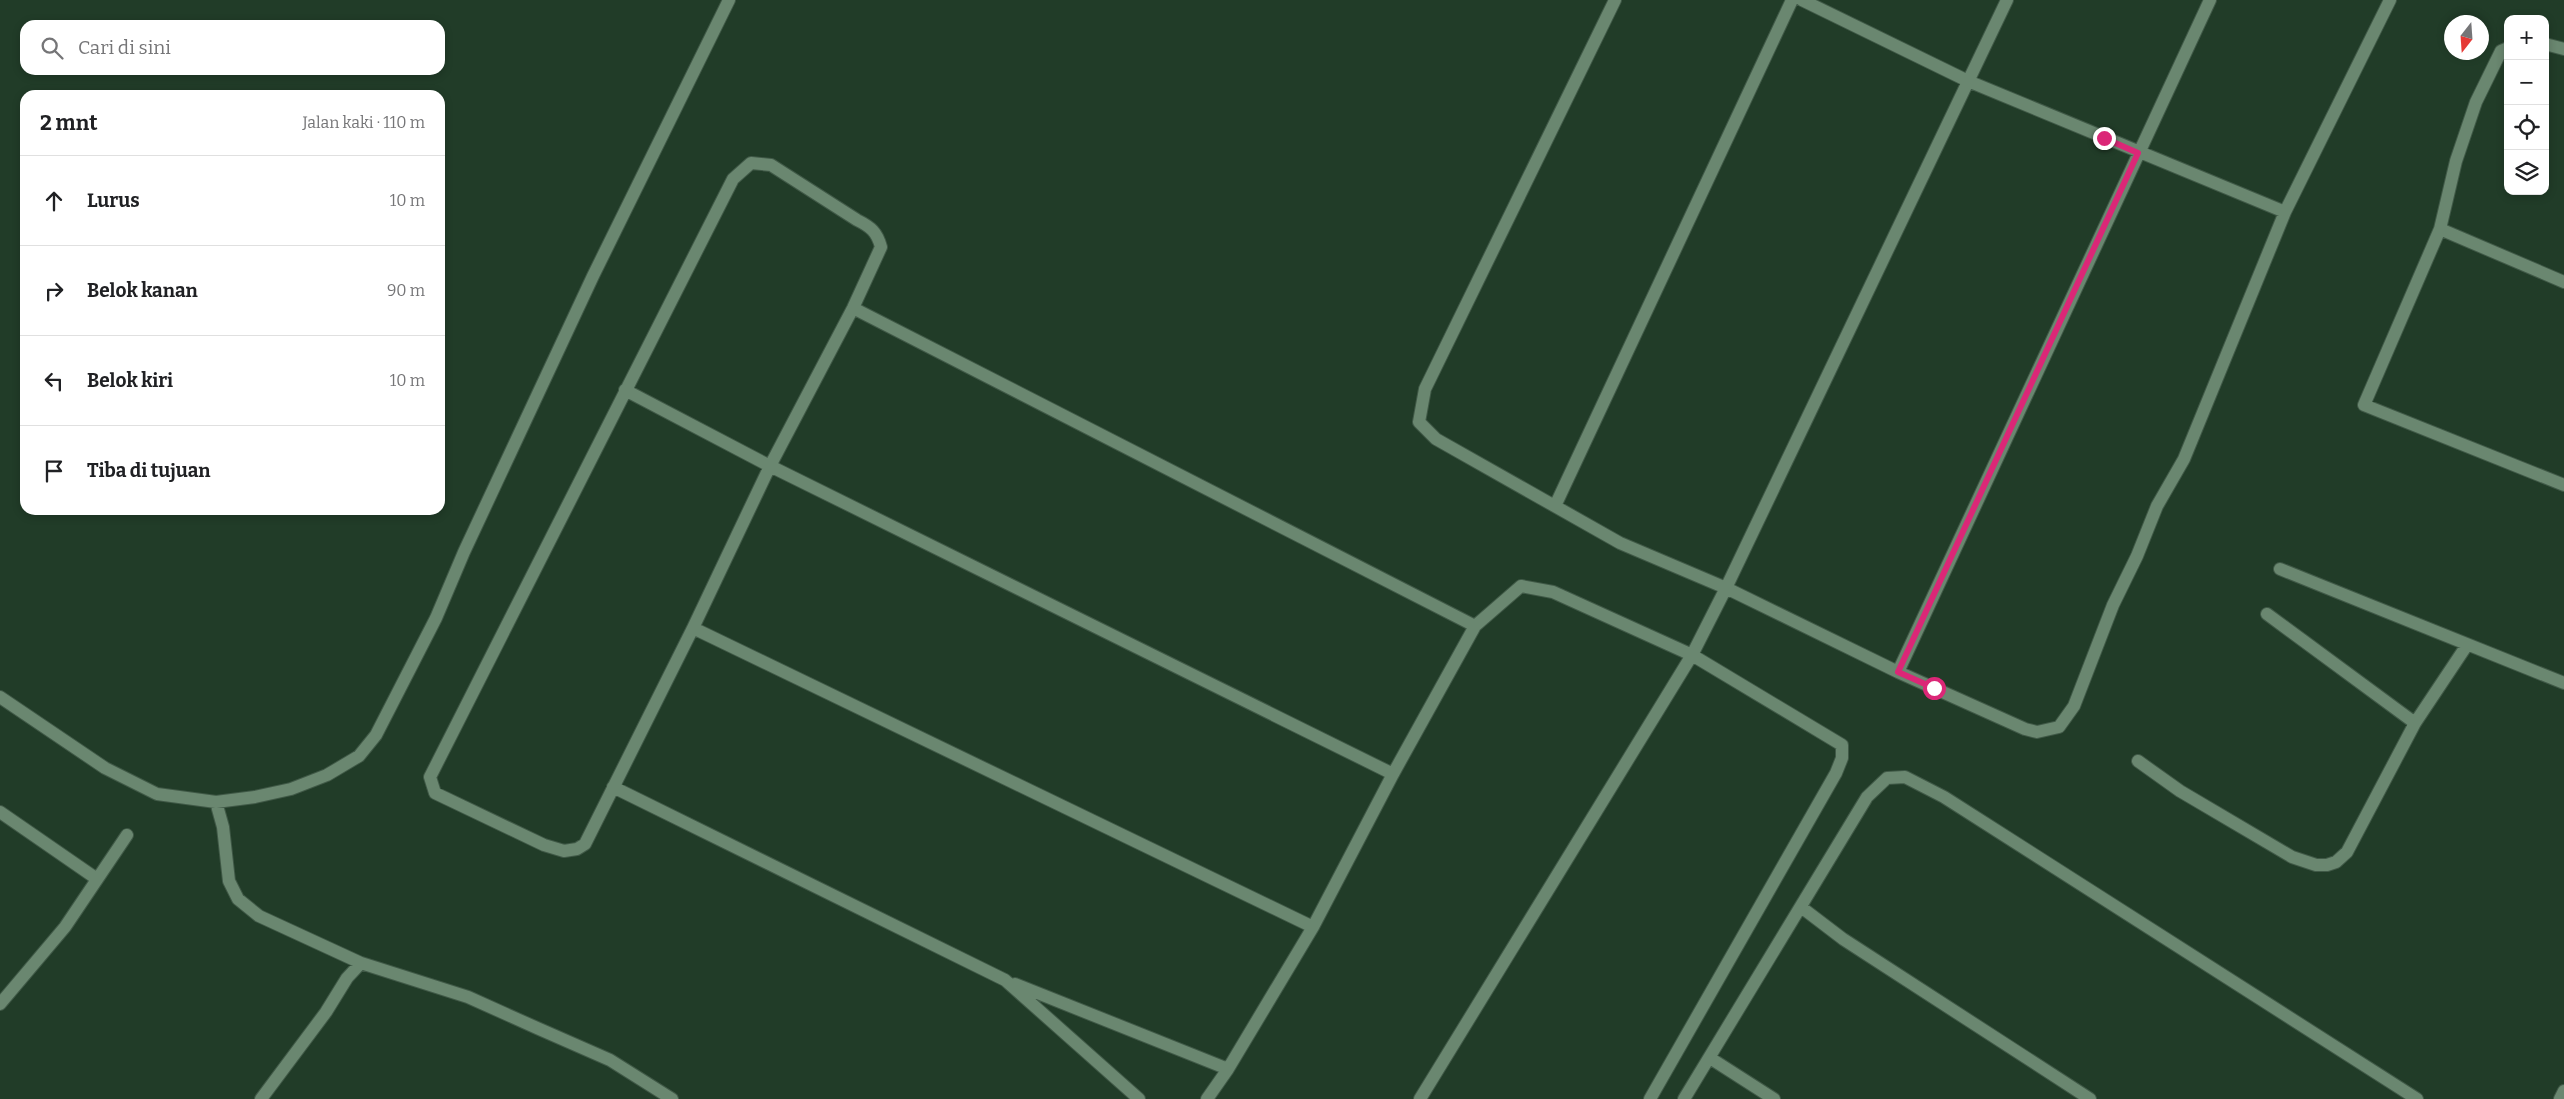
<!DOCTYPE html>
<html lang="id">
<meta charset="utf-8">
<style>
body{margin:0;font-family:Bitter,serif;background:#f6f6f6;color:#202124}
.controls{position:absolute;right:15px;top:15px;display:grid;overflow:hidden;border-radius:10px;box-shadow:0 2px 8px #0003}
.controls button{width:45px;height:45px;display:grid;place-items:center;padding:0;border:0;border-bottom:1px solid #e0e0e0;background:#fff;color:#202124;font:25px sans-serif}
.compass{position:absolute;left:2444px;top:15px;width:45px;height:45px;border-radius:50%;background:#fff;box-shadow:0 2px 8px #0003;rotate:197deg}
.stop{position:absolute;width:15px;height:15px;margin:-11px;border:4px solid #db2777;border-radius:50%;background:#fff}
.stop.end{background:#db2777;border-color:#fff;box-shadow:0 1px 5px #0008}
.list{margin:0;padding:0;list-style:none}
h2{display:flex;justify-content:space-between;align-items:center;height:65px;margin:0;padding:0 20px;font-size:21px}
h2 small{font-size:16px;font-weight:400;color:#757577}
.list li{display:grid;grid-template-columns:32px 1fr auto;gap:15px;align-items:center;box-sizing:border-box;height:90px;padding:0 20px;border-top:1px solid #e0e0e0}
.list b{display:block;font-size:19px;white-space:nowrap}
.list em{font-size:16px;font-style:normal;color:#757577}
.icon{flex:none;width:28px;height:28px;fill:none;stroke:currentColor;stroke-width:2;stroke-linecap:round;stroke-linejoin:round}
.map{position:relative;flex:none;width:2564px;height:1099px;overflow:hidden}
.search{position:absolute;background:#fff;box-shadow:0 2px 8px #0003;left:20px;top:20px;width:425px;height:55px;display:flex;align-items:center;gap:12px;box-sizing:border-box;padding:0 18px;border-radius:15px;color:#757577;font-size:19px}
.panel{position:absolute;background:#fff;box-shadow:0 2px 8px #0003;left:20px;top:90px;width:425px;height:425px;border-radius:15px}
.map>svg:first-child{display:block}
.lines{fill:none;stroke-linecap:round;stroke-linejoin:round}
.street-casing{stroke:#405947;stroke-width:14}
.street{stroke:#6a8770;stroke-width:12}
.route{stroke:#db2777;stroke-width:6}
</style>
<div class="map">
<svg width="2564" height="1099" viewBox="0 0 2564 1099">
<rect width="100%" height="100%" fill="#213c28"/>
<g class="lines">
<defs>
<path id="street" d="M1615 0 1425 389 1419 422 1436 439 1620 543 1726 588 1898 672 2025 729 2037 732 2059 727 2074 706 2113 605 2137 556 2157 506 2184 459 2285 212 2390 0
M1802 0 1968 81 2285 212
M2545 44 2564 49
M2508 48 2501 51 2476 102 2456 161 2440 229 2364 405 2564 485
M751 163 771 165 857 220C871 227 877 232 881 247L853 308 770 466 693 628 585 844 577 849 564 851 544 845 435 793 430 777 733 179Z
M2440 229 2564 282
M853 308 1475 626
M625 390 770 466 1393 774
M1555 506 1792 0
M2280 569 2564 683
M2267 614 2415 723
M693 628 1313 927
M1898 672 2210 0
M0 697 105 768 157 794 216 802 255 797 291 789 327 775 359 756 376 735 436 618 464 552 593 276 729 0
M2138 761 2180 791 2292 857 2316 865H2327L2336 862 2347 852 2415 723 2467 645
M613 787 1005 980 1139 1099
M216 802 223 827 229 881 238 899 259 916 361 963 468 997 537 1028 610 1060 672 1099
M0 812 97 879
M1801 907 1843 939 2090 1099
M1015 984 1228 1069
M0 1004 65 927 127 835
M1710 1058 1774 1099
M261 1099 326 1012 347 978 361 963
M1207 1099 1228 1069 1313 927 1393 774 1475 626 1521 586 1553 592 1692 655 1842 745V758L1836 773 1650 1099
M1420 1099 1692 655 1726 588 2007 0
M1684 1099 1867 797 1887 778 1905 777 1944 797 2417 1099
M2560 1099 2564 1091"/>
</defs>
<use href="#street" class="street-casing"/>
<use href="#street" class="street"/>
</g>
<g class="lines">
<path class="route" d="M1934 688 1898 672 2138 153 2104 138"/>
</g>
</svg>
<div class="controls">
<button>+</button>
<button>−</button>
<button><svg class="icon" aria-label="locate" viewBox="0 0 24 24"><circle cx="12" cy="12" r="6"/><path d="M12 2v4M12 18v4M2 12h4M18 12h4"/></svg></button>
<button><svg class="icon" aria-label="layers" viewBox="0 0 24 24"><path d="M12 4l9 5-9 5-9-5zM3 14l9 5 9-5"/></svg></button>
</div>
<svg class="compass" viewBox="-18 -18 36 36"><path d="M0-13l5 13h-10z" fill="#e53935"/><path d="M0 13l5-13h-10z" fill="#757577"/></svg>
<div class="stop" style="left:1934px;top:688px"></div>
<div class="stop end" style="left:2104px;top:138px"></div>
<div class="search"><svg class="icon" aria-label="search" viewBox="0 0 24 24"><circle cx="10" cy="10" r="6"/><path d="M15 15l6 6"/></svg>Cari di sini</div>
<section class="panel">
<h2>2 mnt<small>Jalan kaki · 110 m</small></h2>
<ul class="list">
<li><svg class="icon" aria-label="ahead" viewBox="0 0 24 24"><path d="M12 20V5M6 11l6-6 6 6"/></svg><div><b>Lurus</b></div><em>10 m</em></li>
<li><svg class="icon" aria-label="right" viewBox="0 0 24 24"><path d="M7 20v-9h11M14 6l5 5-5 5"/></svg><div><b>Belok kanan</b></div><em>90 m</em></li>
<li><svg class="icon" aria-label="left" viewBox="0 0 24 24"><path d="M17 20v-9H6M10 6l-5 5 5 5"/></svg><div><b>Belok kiri</b></div><em>10 m</em></li>
<li><svg class="icon" aria-label="arrive" viewBox="0 0 24 24"><path d="M6 21V4h12l-3 4 3 4H6"/></svg><div><b>Tiba di tujuan</b></div></li>
</ul>
</section>
</div>
